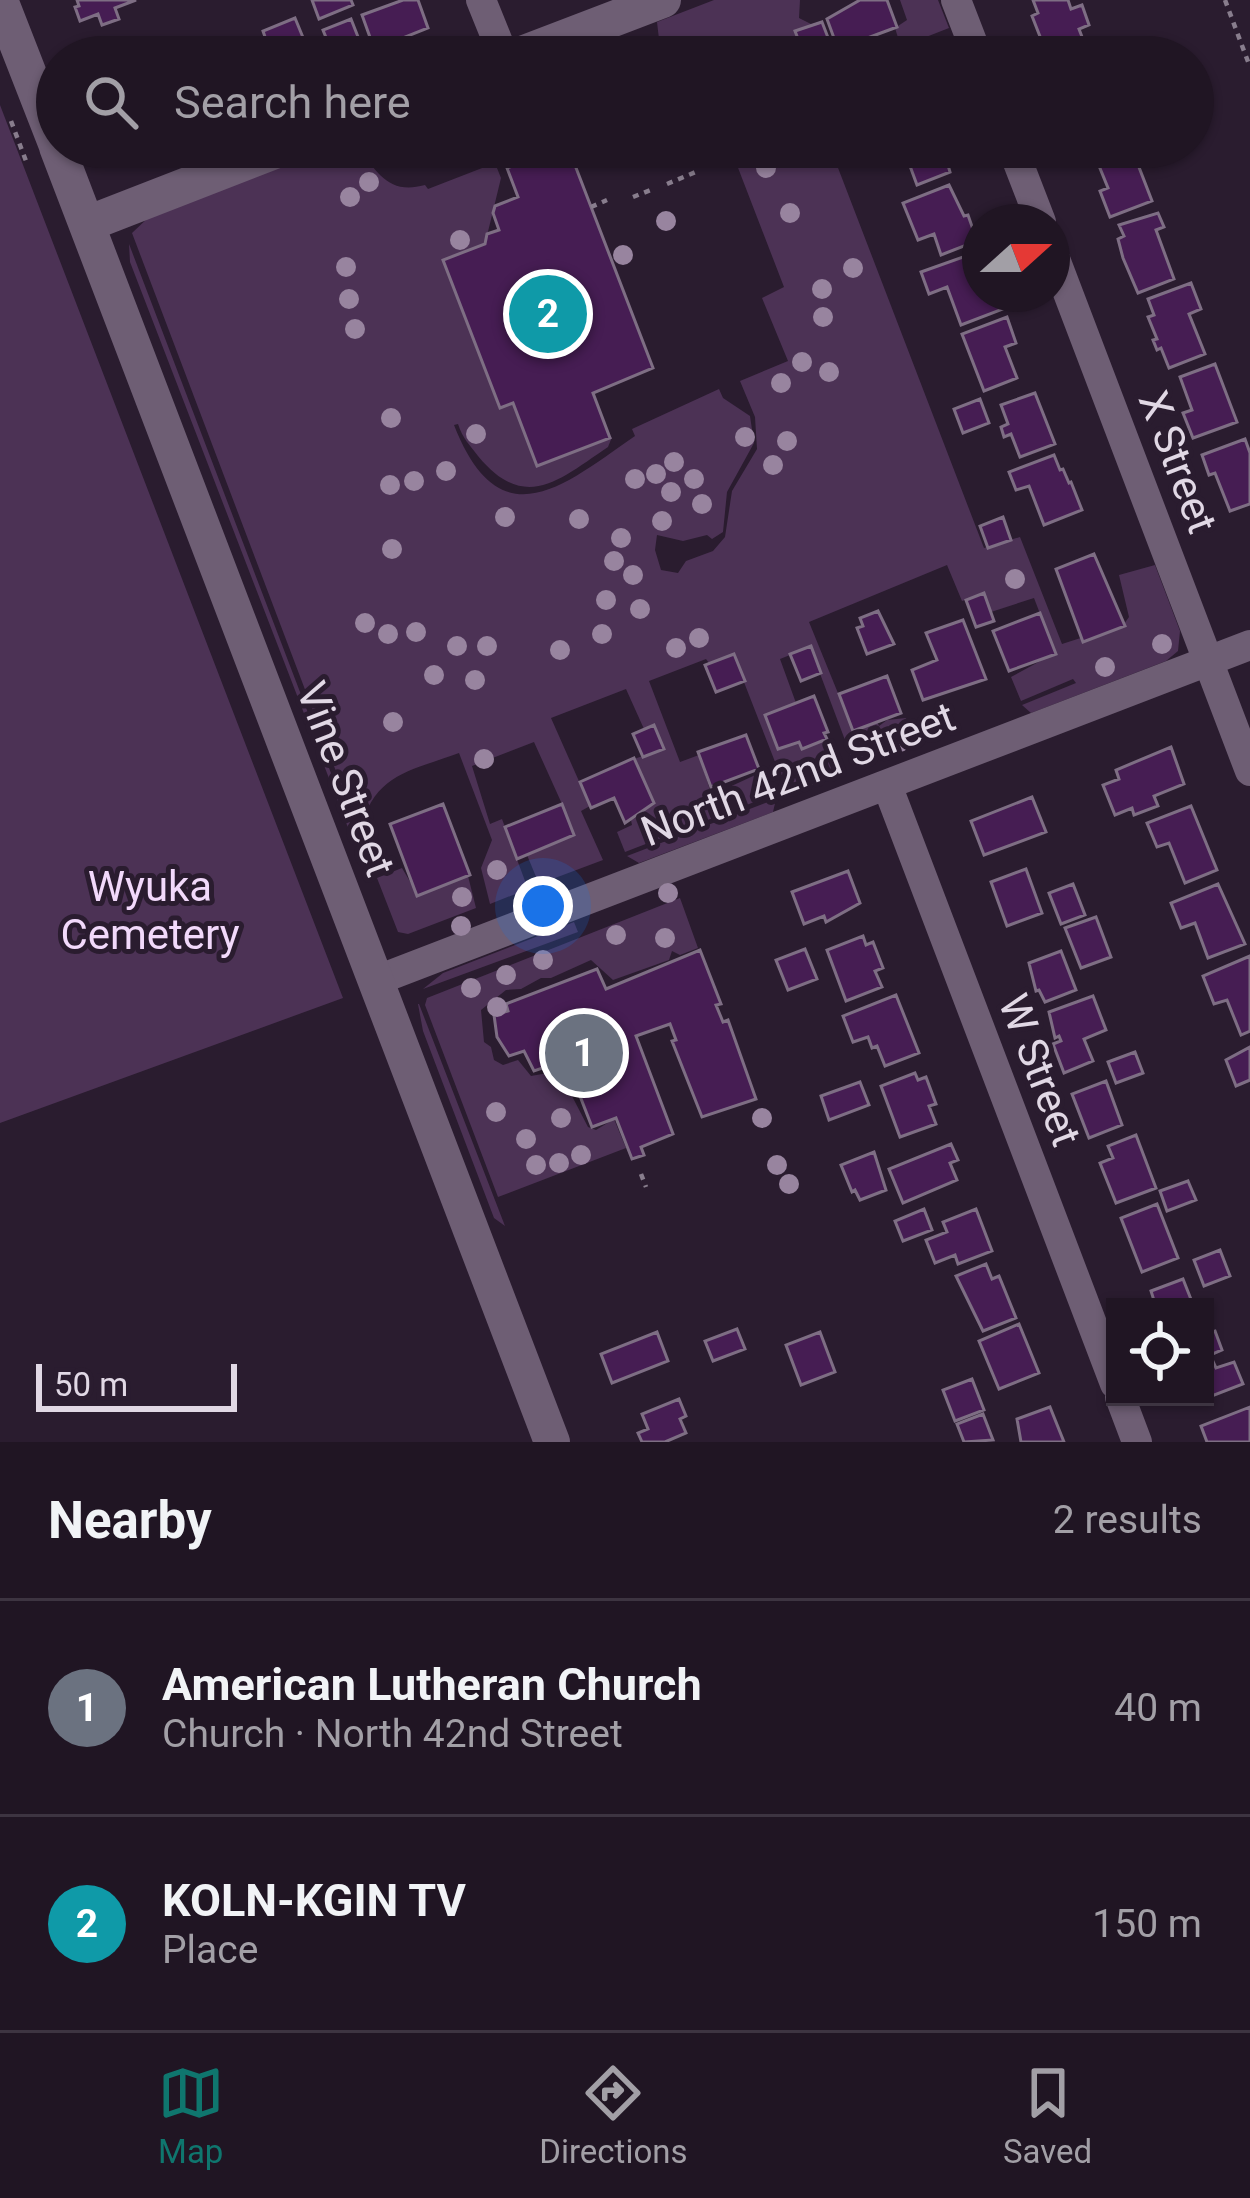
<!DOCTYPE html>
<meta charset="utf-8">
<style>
body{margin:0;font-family:Roboto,sans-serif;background:#281e2b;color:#f1f3f6}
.controls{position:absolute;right:36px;bottom:36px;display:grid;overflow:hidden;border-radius:0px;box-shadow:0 3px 9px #0004}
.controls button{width:108px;height:108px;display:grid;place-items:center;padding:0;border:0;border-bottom:3px solid #3d3441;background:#201523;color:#f1f3f6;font:60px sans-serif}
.compass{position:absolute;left:962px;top:204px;width:108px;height:108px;border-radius:50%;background:#201523;box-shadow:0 3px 9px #0004;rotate:69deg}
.scale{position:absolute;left:36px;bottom:30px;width:201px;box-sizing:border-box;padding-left:12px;border:6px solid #e1d8e5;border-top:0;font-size:33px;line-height:42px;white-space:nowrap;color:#e1d8e5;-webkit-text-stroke:9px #2a1c2f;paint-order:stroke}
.you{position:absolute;left:543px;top:906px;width:42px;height:42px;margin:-30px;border:9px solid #fff;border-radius:50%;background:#1a73e8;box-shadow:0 0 0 18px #1a73e833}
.badge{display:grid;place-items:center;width:78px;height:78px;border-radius:50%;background:#0f766e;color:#fff;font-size:39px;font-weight:700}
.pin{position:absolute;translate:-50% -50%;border:6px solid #fff;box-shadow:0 3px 12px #0006}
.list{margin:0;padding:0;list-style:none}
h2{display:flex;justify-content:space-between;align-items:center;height:156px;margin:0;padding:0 48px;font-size:51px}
h2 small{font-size:39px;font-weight:400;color:#a29fa6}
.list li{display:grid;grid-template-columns:78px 1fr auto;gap:36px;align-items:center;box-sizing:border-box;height:216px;padding:0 48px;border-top:3px solid #3d3441}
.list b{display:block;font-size:45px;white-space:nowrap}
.list p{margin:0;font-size:39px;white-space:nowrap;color:#a29fa6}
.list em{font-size:39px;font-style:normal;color:#a29fa6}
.icon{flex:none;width:66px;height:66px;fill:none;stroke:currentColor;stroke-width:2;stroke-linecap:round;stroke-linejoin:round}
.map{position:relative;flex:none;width:1250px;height:1442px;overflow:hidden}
.search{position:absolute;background:#201523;box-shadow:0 3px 9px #0004;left:36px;right:36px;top:36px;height:132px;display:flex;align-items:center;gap:30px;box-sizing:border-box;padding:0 42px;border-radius:66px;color:#a29fa6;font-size:45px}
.sheet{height:588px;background:#201523}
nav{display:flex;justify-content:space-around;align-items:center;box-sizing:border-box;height:168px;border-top:3px solid #3d3441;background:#201523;font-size:33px;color:#a29fa6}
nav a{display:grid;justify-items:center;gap:6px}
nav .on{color:#0f766e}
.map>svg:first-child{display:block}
.green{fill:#4c3255}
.building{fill:#461d53;stroke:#7e6e84;stroke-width:3}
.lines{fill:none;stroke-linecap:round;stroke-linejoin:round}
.path{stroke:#887d8d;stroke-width:4.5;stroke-dasharray:6 6;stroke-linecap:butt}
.street{stroke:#6e5e74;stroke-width:30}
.secondary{stroke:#6e5e74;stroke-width:36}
.tree{fill:#98849f}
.labels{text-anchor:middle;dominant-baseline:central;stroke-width:10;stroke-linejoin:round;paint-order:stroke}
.street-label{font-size:42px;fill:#e1d8e5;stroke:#2a1c2f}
.park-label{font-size:42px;fill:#f2d9fb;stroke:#2a1c2f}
</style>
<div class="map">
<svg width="1250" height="1442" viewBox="0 0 1250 1442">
<rect width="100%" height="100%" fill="#2a1c2f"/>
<path class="green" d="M714 0H800L799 18 813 25 796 31 805 57H695L687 36 666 43 659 39 657 22Z
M900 0H938L949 28 893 50 894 55 865 57 900 44 895 28 907 20Z
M0 105 343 998 0 1123Z
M330 147 359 149C378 173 389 195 425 185L428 189 495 163 501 178 485 244 443 260 499 408 513 403 537 466 612 437 608 447C559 480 525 513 478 456 469 444 463 439 458 424L454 425C500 542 563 486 635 436L632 429 719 389 723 398 750 416 754 443 727 492 723 532 712 539 707 535 683 541 657 535 655 550 661 570 678 573 686 561 713 551 725 537 732 491 757 449 755 417 740 381 788 361 762 298 784 287 730 147H830L984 548 1020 537 1062 644 1124 624 1129 617 1119 575 1155 565 1180 631 1178 651 1166 661 1031 713 1022 705 1076 683 1073 679 1021 701 1011 677 1055 653 1034 598 991 612 984 594 962 601 947 565 809 622 853 730 877 721 879 726 887 720 906 718 914 741 854 764 810 647 780 659 796 703 766 716 778 749 799 742 802 749 827 739 841 769 786 790 733 654 709 663 706 659 649 681 680 762 699 755 710 790 725 789 766 770 775 794 625 852 617 832 632 825 631 820 640 816 634 759 663 749 655 726 644 729 626 689 551 718 590 806 581 811 603 860 539 884 527 855 550 846 562 804 534 742 472 766 490 824 502 819 528 889 490 904 481 868 492 840 459 753C408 772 375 773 359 832L132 233 150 216Z
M129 244 355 836 352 838 130 262Z
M776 799 773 812 639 863 627 856Z
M402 868 418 895 468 876 476 908 408 934 398 932 377 878Z
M680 898 698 948 680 955 672 951 669 960 613 980 591 960 551 978H541L521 989 506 990 481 1010 484 1042 491 1047 494 1060 503 1065 518 1060 531 1076 559 1071 588 1127 596 1130 614 1119 626 1148 498 1197 425 1005 427 998Z
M574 922 578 932 423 989 443 973Z
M418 1004H419L505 1226 494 1218 423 1031Z"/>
<path class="building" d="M77 0H136L115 8 119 19 102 25 98 14 80 21 75 7 79 6Z
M312 0H351L353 5 319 19Z
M403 0H418L428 28 405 37 407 42 376 54 362 15Z
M887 0 897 27 838 49 827 19 860 0Z
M1033 0H1068L1071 9 1082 5 1089 25 1079 29 1089 55 1048 57 1032 16 1038 13Z
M295 18 311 57H272L263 31Z
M351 19 362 47 334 57 323 30Z
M822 22 832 48 805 57 795 31Z
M563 147H568L653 368 593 393 610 438 537 466 513 403 500 408 443 260 485 244 487 234 499 230 493 213 495 206 518 197 507 168Z
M881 147H943L950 172 917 185 903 147 884 154Z
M1103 147H1140L1145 159 1137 162 1152 201 1110 217 1100 191 1108 188 1093 151Z
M949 185 964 216 968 215 977 241 941 255 934 234 918 240 903 203Z
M1158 213 1164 227 1156 230 1174 279 1138 293 1123 258 1118 239 1124 236 1119 225Z
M980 251V294H997L1003 309 961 325 947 287 929 294 921 272Z
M1191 283 1201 309 1189 314 1205 354 1169 368 1161 348 1157 350 1153 340 1157 339 1148 317 1154 315 1148 299Z
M1007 317 1016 343 1005 347 1017 378 984 391 962 334Z
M1215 364 1237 422 1193 438 1183 413 1192 410 1180 377Z
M1035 393 1055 444 1020 457 1011 434 1004 437 1001 427 1008 424 1001 405Z
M980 399 989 423 963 433 954 409Z
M1245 439 1250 453V504L1230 511 1215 473 1209 475 1202 455Z
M1054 455 1060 470 1063 469 1069 483 1071 482 1082 510 1044 525 1029 486 1016 490 1009 472Z
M1003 517 1011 540 988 548 980 526Z
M1094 554 1125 626 1083 642 1056 569Z
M984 593 994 621 976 627 966 600Z
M878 611 894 644 867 654 857 628 863 626 860 618Z
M1040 613 1056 654 1009 671 993 631Z
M963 620 986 679 923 700 912 670 937 660 926 633Z
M811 646 821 673 801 681 790 654Z
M734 654 745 681 716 692 705 665Z
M887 676 901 713 853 731 839 694Z
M814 696 828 732 824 733 827 739 802 749 799 742 778 749 765 715Z
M654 725 664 749 643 757 633 734Z
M746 735 759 769 711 787 698 752Z
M1171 747 1184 784 1154 796 1158 806 1134 815 1132 808 1115 815 1103 785 1119 779 1116 770Z
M634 758 654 803 625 823 614 798 591 808 580 782Z
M1032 797 1046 832 984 855 971 821Z
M443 804 470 875 417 896 390 824Z
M562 804 574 835 517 859 505 827Z
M1191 806 1217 870 1185 883 1169 843 1157 847 1147 823Z
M1026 869 1042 913 1007 926 991 882Z
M848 871 860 903 826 922 824 916 804 924 792 892Z
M1073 884 1085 915 1061 924 1049 893Z
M1218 884 1245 944 1208 958 1195 923 1181 928 1171 903Z
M1096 917 1111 957 1081 968 1065 928Z
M863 936 866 945 873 942 883 968 875 971 882 987 846 1001 827 950Z
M805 949 817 979 788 990 776 960Z
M700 950 721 1004 716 1005 723 1022 728 1020 756 1099 702 1117 672 1041 676 1040 670 1024 636 1036 673 1134 641 1147 644 1155 632 1159 616 1118 592 1127 566 1060 534 1071 524 1051 509 1056 497 1037 494 1015 508 1011 506 1004 597 969 606 989Z
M1061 951 1076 990 1045 1002 1039 990 1036 991 1029 963Z
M1250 956V1031L1241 1035 1227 1000 1214 1004 1203 976Z
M896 995 919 1053 885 1066 877 1046 872 1048 868 1037 853 1042 843 1016Z
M1093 996 1106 1030 1084 1039 1093 1061 1064 1073 1053 1044 1061 1041 1059 1036 1055 1038 1049 1012Z
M1250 1047V1080L1236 1086 1226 1060Z
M1135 1052 1143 1073 1116 1083 1108 1062Z
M915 1073 918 1080 926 1077 936 1104 929 1106 936 1124 900 1137 881 1086Z
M1106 1081 1122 1125 1089 1138 1072 1094Z
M860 1082 869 1105 829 1120 821 1096Z
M1136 1135 1156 1188 1116 1203 1100 1163 1113 1158 1108 1146Z
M951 1144 958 1160 950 1163 957 1180 903 1203 889 1169Z
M874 1152 886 1190 860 1200 855 1190 852 1192 841 1165Z
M1188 1181 1196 1200 1167 1211 1160 1191Z
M1157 1204 1178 1258 1142 1272 1121 1218Z
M924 1209 932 1230 903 1241 895 1221Z
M976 1209 992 1251 958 1264 955 1255 935 1263 926 1240 947 1232 943 1222Z
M1220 1250 1230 1276 1204 1286 1194 1260Z
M986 1264 992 1279 999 1276 1016 1318 983 1331 956 1276Z
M1183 1279 1194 1307H1156L1151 1291Z
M1019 1324 1039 1373 999 1389 979 1341Z
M737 1329 745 1349 713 1361 705 1341Z
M1215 1331 1222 1350 1210 1355 1216 1368 1234 1362 1243 1384 1191 1404 1189 1397H1205V1334Z
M657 1332 668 1361 612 1383 601 1354Z
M820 1332 835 1372 801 1385 786 1345Z
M972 1379 984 1410 955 1421 943 1390Z
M679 1399 686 1416 680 1419 686 1433 665 1442H642L638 1433 648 1429 642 1414Z
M1050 1407 1064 1442H1021L1017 1419Z
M1250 1407V1442H1207L1201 1426Z
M983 1414 993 1440 964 1442 957 1424Z"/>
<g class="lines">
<path class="path" d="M1225 0 1250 67
M11 121 26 161
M606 155 626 147
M667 184 698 171
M633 197 653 189
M591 207 607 200
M641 1174 646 1187"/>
<path class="street" d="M481 0 504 57
M956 0 978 57
M1012 147 1041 222
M1052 251 1250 771
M887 785 1115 1384
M375 981 1250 645
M1120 1397 1137 1442"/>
<path class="secondary" d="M0 0 57 146
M514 57 663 0
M57 147 552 1442
M87 224 285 147"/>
</g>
<g class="tree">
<circle cx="766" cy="168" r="10"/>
<circle cx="369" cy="182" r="10"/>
<circle cx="350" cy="197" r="10"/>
<circle cx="790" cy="213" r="10"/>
<circle cx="666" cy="221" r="10"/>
<circle cx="460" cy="240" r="10"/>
<circle cx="623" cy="255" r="10"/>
<circle cx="346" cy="267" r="10"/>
<circle cx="853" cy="268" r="10"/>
<circle cx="822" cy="289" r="10"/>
<circle cx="349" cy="299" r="10"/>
<circle cx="823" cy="317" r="10"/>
<circle cx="355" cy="329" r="10"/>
<circle cx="802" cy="362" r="10"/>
<circle cx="829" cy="372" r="10"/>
<circle cx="781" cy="383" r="10"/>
<circle cx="391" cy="418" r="10"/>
<circle cx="476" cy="434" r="10"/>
<circle cx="745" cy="437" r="10"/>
<circle cx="787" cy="441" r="10"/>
<circle cx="674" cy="462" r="10"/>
<circle cx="773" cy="465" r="10"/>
<circle cx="446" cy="471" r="10"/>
<circle cx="656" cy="474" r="10"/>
<circle cx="635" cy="479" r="10"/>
<circle cx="694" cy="479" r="10"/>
<circle cx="414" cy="481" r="10"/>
<circle cx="390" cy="485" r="10"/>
<circle cx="671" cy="492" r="10"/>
<circle cx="702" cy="504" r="10"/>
<circle cx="505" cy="517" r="10"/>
<circle cx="579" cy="519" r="10"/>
<circle cx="662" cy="521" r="10"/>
<circle cx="621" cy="538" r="10"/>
<circle cx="392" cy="549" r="10"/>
<circle cx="614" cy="561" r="10"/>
<circle cx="633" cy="575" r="10"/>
<circle cx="1015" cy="579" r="10"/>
<circle cx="606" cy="600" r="10"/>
<circle cx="640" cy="609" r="10"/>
<circle cx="365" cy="623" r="10"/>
<circle cx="416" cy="632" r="10"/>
<circle cx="388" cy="634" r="10"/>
<circle cx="602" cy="634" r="10"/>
<circle cx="699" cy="638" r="10"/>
<circle cx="1162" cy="644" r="10"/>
<circle cx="457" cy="646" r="10"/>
<circle cx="487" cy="646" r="10"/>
<circle cx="676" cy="648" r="10"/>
<circle cx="560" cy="650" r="10"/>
<circle cx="1105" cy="667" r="10"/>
<circle cx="434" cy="675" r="10"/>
<circle cx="475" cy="680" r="10"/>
<circle cx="393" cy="722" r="10"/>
<circle cx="900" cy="742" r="10"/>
<circle cx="484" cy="759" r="10"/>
<circle cx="811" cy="775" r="10"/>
<circle cx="497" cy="870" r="10"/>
<circle cx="668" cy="893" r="10"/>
<circle cx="462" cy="897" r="10"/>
<circle cx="461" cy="926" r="10"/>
<circle cx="616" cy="935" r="10"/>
<circle cx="665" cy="938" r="10"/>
<circle cx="543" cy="960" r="10"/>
<circle cx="506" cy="975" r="10"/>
<circle cx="471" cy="988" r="10"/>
<circle cx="497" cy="1007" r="10"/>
<circle cx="496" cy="1112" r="10"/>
<circle cx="561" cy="1118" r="10"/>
<circle cx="762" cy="1118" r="10"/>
<circle cx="526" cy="1139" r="10"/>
<circle cx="581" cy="1155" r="10"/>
<circle cx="559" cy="1163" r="10"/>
<circle cx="536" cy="1165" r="10"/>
<circle cx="777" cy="1165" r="10"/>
<circle cx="789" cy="1184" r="10"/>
</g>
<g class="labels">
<g class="street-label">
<text transform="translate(1178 462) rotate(69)">X Street</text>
<text transform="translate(798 774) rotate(-21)">North 42nd Street</text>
<text transform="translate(346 779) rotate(69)">Vine Street</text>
<text transform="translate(1040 1070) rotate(69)">W Street</text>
</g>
<g class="park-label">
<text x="150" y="886">Wyuka<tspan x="150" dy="48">Cemetery</tspan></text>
</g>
</g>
</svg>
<div class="controls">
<button><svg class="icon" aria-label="locate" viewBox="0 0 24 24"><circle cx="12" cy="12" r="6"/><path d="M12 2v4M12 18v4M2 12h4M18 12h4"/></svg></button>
</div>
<svg class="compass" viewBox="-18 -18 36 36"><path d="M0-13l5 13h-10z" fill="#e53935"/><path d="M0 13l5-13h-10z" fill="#a29fa6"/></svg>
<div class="scale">50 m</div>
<div class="you"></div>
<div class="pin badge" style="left:584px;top:1053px;background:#6b7280">1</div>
<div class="pin badge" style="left:548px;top:314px;background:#0f9aa8">2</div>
<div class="search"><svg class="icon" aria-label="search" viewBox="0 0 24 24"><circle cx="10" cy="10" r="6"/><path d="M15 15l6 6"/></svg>Search here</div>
</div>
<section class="sheet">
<h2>Nearby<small>2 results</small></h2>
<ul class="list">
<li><span class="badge" style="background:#6b7280">1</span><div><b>American Lutheran Church</b><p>Church · North 42nd Street</p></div><em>40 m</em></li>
<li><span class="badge" style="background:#0f9aa8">2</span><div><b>KOLN-KGIN TV</b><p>Place</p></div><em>150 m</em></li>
</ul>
</section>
<nav>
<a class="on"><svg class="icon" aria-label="map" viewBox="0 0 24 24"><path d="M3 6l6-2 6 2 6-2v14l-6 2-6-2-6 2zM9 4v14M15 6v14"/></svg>Map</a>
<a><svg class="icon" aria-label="directions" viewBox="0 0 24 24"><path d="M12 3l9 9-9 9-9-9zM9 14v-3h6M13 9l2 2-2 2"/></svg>Directions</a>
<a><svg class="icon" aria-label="saved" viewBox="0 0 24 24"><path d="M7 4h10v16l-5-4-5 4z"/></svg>Saved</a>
</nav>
